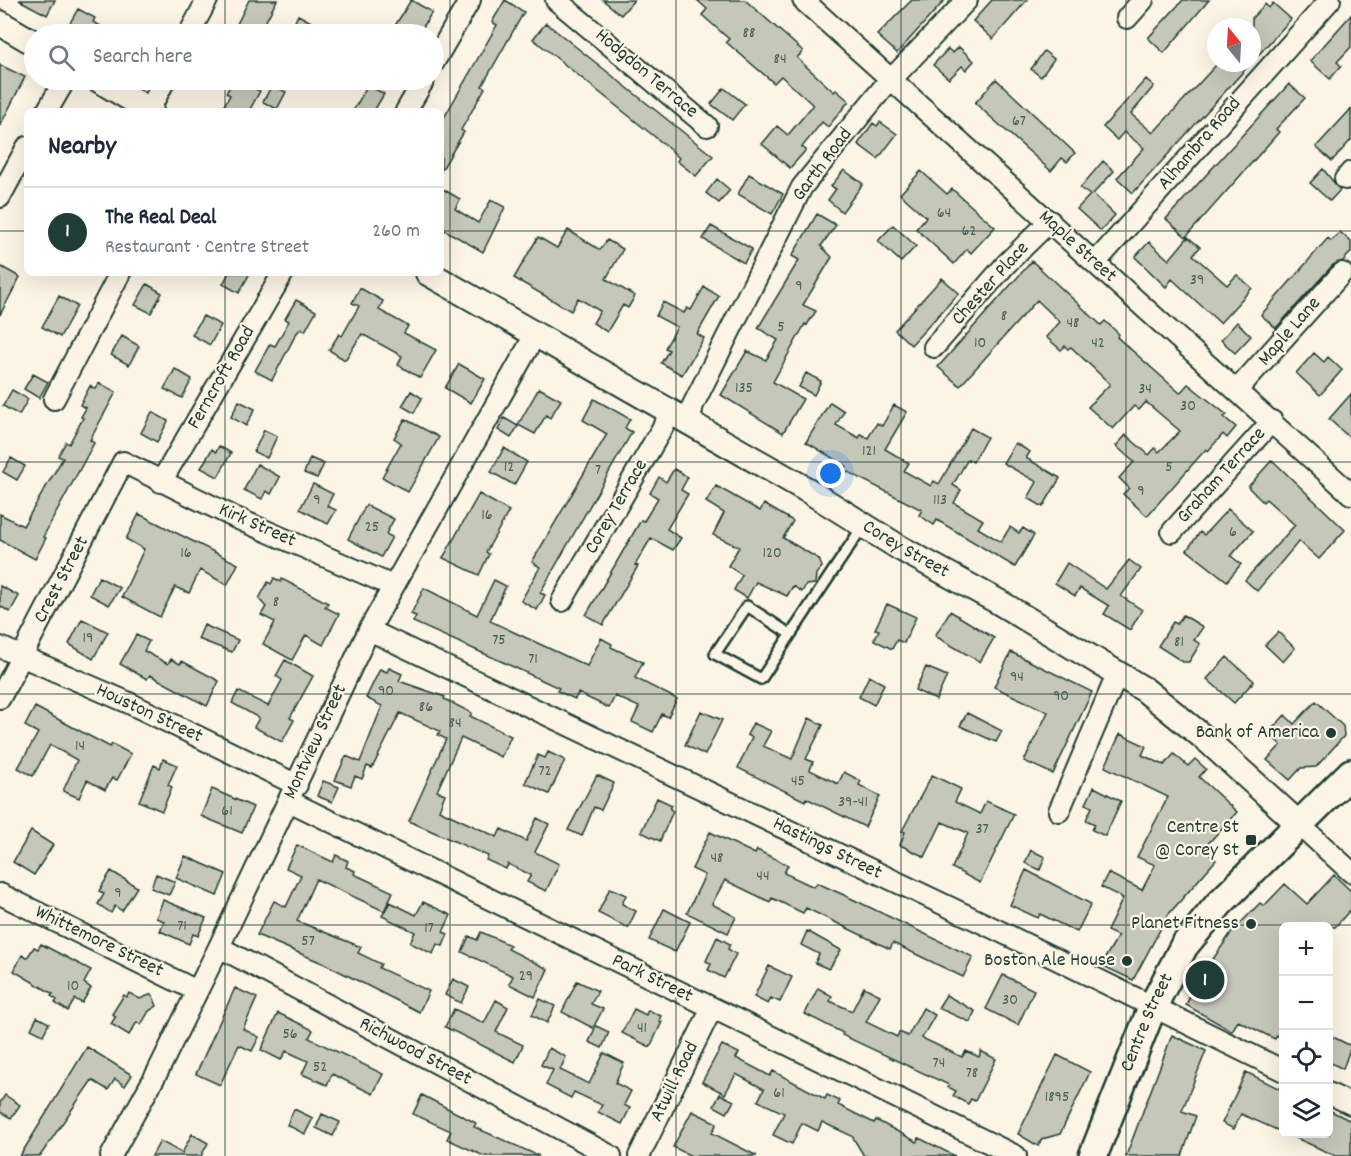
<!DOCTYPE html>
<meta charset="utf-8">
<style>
body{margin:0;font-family:Dekko,sans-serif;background:#f6f6f7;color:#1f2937}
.controls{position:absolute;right:18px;bottom:18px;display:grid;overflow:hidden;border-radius:9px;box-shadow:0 6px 24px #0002}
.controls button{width:54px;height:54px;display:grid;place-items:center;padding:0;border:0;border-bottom:2px solid #e0e1e3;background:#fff;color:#1f2937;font:30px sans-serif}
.compass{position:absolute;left:1207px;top:18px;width:54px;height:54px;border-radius:50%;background:#fff;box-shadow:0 6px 24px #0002;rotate:342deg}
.you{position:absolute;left:831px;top:474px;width:21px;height:21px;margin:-15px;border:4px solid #fff;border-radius:50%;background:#1a73e8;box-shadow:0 0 0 9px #1a73e833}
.badge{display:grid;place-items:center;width:39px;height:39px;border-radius:50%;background:#1f3d34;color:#fff;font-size:20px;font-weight:700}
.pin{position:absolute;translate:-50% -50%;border:3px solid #fff;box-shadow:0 2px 6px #0006}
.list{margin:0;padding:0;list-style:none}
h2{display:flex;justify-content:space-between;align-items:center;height:78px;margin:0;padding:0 24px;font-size:26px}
h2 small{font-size:20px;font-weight:400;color:#747a83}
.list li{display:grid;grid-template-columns:39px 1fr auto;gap:18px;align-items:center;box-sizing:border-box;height:90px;padding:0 24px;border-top:2px solid #e0e1e3}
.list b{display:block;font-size:22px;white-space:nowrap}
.list p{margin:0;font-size:20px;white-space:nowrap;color:#747a83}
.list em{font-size:20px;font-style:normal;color:#747a83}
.icon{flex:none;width:33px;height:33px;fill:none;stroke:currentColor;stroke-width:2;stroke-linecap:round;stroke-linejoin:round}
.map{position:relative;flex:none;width:1351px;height:1156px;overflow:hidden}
.search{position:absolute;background:#fff;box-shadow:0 6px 24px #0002;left:24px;top:24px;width:420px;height:66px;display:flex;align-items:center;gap:15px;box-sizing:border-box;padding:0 21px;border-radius:33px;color:#747a83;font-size:22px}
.panel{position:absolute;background:#fff;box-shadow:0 6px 24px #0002;left:24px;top:108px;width:420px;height:168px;border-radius:9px}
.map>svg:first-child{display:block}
.building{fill:#c5c7b9;stroke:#1f3d34;stroke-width:1.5}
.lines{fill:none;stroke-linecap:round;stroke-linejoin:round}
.service-casing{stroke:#1f3d34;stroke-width:14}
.minor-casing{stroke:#1f3d34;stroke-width:24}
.tertiary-casing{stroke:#1f3d34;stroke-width:28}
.secondary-casing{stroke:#1f3d34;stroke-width:32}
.service{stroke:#fcf5e5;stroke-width:9}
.minor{stroke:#fcf5e5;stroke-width:20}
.tertiary{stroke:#fcf5e5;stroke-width:24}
.secondary{stroke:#fcf5e5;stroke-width:27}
.grid{fill:none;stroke:#1f3d34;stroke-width:1.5;stroke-opacity:0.55}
.poi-dot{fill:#1f3d34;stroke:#fcf5e5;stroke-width:2}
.labels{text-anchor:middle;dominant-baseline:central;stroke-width:4.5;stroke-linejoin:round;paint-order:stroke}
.number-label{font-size:16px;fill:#486055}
.street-label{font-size:20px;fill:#1f3d34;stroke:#fcf5e5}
.poi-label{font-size:20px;fill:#1f3d34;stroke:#fcf5e5;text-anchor:end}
</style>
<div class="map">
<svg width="1351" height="1156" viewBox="0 0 1351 1156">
<rect width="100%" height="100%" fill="#fcf5e5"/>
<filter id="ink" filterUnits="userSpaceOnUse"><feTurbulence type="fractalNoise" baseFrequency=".0167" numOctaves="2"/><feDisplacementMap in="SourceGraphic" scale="12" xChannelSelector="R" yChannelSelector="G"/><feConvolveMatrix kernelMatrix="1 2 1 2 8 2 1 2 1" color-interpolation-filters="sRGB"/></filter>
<g filter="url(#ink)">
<path class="building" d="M19 0H55L47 15Z
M249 0H277L259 34H232Z
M411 0 432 12 419 34 396 24Z
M505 0 524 12 482 86 485 88 461 130 464 132 441 171V123L497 25 492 22Z
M603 0H634L621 15Z
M697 0H745L803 51 797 58 834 92 836 90 849 101 828 127 822 122 802 147 806 150 790 168 762 144 777 126 788 135 813 105 781 76 774 83 726 42 729 39 702 15 707 9Z
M912 0H945L897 53 877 35Z
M992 0H1027L993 39 973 21Z
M1183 0H1209L1164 53 1148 38Z
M1273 3 1291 19 1252 62V18L1265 4 1269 8Z
M78 9 95 18 93 22 116 34H74L66 30Z
M298 15 315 24 309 34 292 28Z
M1351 15V47L1337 62 1341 66 1330 79 1310 61Z
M546 23 713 156 696 176 677 161 679 158 670 149 533 39Z
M959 47 974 61 966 70 962 66 949 79 933 65 948 49 953 53Z
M1044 51 1054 59 1041 77 1031 69Z
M1218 63H1251L1133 193 1117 178 1144 148 1124 132 1117 140 1103 127 1146 79 1154 86 1131 114 1153 133Z
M0 65 25 77 0 126Z
M996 79 1075 153 1067 162 1062 158 1051 171 975 103Z
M234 80 260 91 249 111H221L230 95 226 93Z
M1289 84 1305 98 1276 129 1279 132 1186 237 1166 219Z
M272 85 286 92 277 109 263 102Z
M368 85 384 94 374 111H353Z
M724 88 745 104 732 120 711 104Z
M1351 109V140L1332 161 1316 147Z
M880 122 897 134 878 159 858 144 873 123 877 126Z
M1103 161 1114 171 1093 194 1115 215 1101 231 1077 209 1090 195 1080 188Z
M1323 169 1340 190 1330 201 1310 183Z
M844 170 863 184 842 212 828 200 836 189 831 186Z
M921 171 947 194 952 189 995 227 971 253 967 249 954 264 916 229 926 217 900 194Z
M749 174 783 194 772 214 738 194Z
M717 179 730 190 719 203 706 193Z
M441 188 460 199 455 209 478 223 491 200 505 207 483 252 443 229 441 232Z
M817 214 836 225 821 246 832 257 803 305 816 311 807 325 805 324 773 382 803 399 783 433 721 395 747 351 766 360 778 340 758 328 799 260 792 256Z
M893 225 916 246 901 262 878 241Z
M711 226 752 249 744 263 703 239Z
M568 230 600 250 607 240 623 249 606 279 635 296 628 308 623 305 607 332 593 323 600 311 578 298 571 311 514 278 538 237 557 248Z
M1340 232 1351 242V252L1343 261 1333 265 1276 328 1261 315 1328 238 1331 241Z
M1188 237 1200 247 1193 255 1227 285 1237 275 1252 288 1220 323 1172 279 1166 287 1135 257 1149 242 1169 260Z
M1032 261 1101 325 1105 321 1119 334 1117 337 1180 393 1188 384 1227 415 1224 417 1236 427 1227 438 1223 434 1208 451 1206 449 1147 516 1123 494 1129 488 1119 478 1134 462 1116 446 1126 435 1149 455 1155 448 1159 452 1180 431 1146 402 1139 410 1134 406 1113 429 1088 407 1110 384 1071 347 1068 349 1065 346 1061 350 1046 337 1060 322 1037 300 960 386 938 367Z
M0 266 20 277 0 315Z
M229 273H250L239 293 223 284Z
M942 278 959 293 911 345 895 330Z
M147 284 162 293 151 313 135 305Z
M704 287 719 296 697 334 704 338 682 375 661 363 669 350 665 348 677 327 656 316 663 302 684 313 687 308 691 310Z
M360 288 383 301 379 310 408 326 404 333 436 350 420 378 398 365 402 356 362 334 345 360 329 350 339 334 342 336 359 306 352 303Z
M59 296 77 306 60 337 42 327Z
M296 300 316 311 305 331 301 328 296 334 272 380 255 371 270 344 275 346 289 321 285 319Z
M203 316 221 325 210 345 192 335Z
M1237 322 1251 336 1235 353 1221 340Z
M122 336 139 346 129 365 111 355Z
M1314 353 1324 362 1328 357 1342 370 1320 395 1296 373Z
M459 364 485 379 471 403 445 388Z
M175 369 192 379 182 398 164 389Z
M806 373 821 381 814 395 799 387Z
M33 374 48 382 39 398 24 389Z
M99 383 116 392 90 440 94 443 43 537 46 538 35 559 0 540V514L23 526 63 458 58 456 66 442 69 444 83 418 81 417 86 408 80 405 90 386 96 389Z
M539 388 561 400 550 418 546 415 535 434 518 425Z
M12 390 28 399 19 415 3 406Z
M411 391 422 398 414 413 402 406Z
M1351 394V439L1329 419Z
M594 399 630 419 625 428 632 432 540 593 545 595 537 610 521 601 540 567 532 562 607 434 583 420Z
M239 401 255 409 246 426 231 417Z
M830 402 844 411 836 425 859 438 861 434 868 438 877 423 882 426 894 405 907 412 885 449 909 463 904 471 931 486 934 481 939 484 971 428 987 437 973 462 968 459 953 485 961 490 954 503 983 520 978 528 1001 542 1010 527 1019 533 1023 528 1034 535 1015 567 937 520 934 525 919 515 922 510 844 470 846 466 806 442Z
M152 412 168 421 157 442 141 433Z
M504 418 518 426 511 438 498 430Z
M405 419 439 437 408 492 382 477 401 443 394 438Z
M264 430 277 436 267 458 254 452Z
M1015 443 1030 452 1026 458 1060 478 1043 507 1028 498 1037 482 1003 463Z
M219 446 231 453 218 477 201 468 212 449 216 452Z
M504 448 527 462 514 485 491 472Z
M11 458 25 466 17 480 3 472Z
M310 458 324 464 317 478 304 473Z
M1272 460 1345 530 1319 559 1299 541 1257 591 1245 580 1295 525 1266 499 1263 502 1248 487Z
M257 464 280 477 271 494 266 491 262 499 244 490Z
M674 469 688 477 681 490 688 494 667 529 681 538 673 550 651 538 635 565 638 566 603 625 586 615 641 520 644 521 658 498 650 493 659 477 666 482Z
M313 484 333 494 327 506 336 510 328 524 300 509Z
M716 486 760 511 764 504 793 521 783 538 819 559 822 567 816 574 815 584 806 585 802 592 793 586 787 596 756 582 747 598 734 590 742 575 728 566 739 547 713 535 724 513 706 502Z
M479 494 509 511 486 552 489 554 479 575 443 558Z
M366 505 394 519 386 534 392 537 381 557 348 539Z
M1228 509 1253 531 1231 556 1241 564 1227 581 1187 550 1200 532 1204 535Z
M139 514 238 564 227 585 200 570 189 593 175 587 160 617 122 597 144 549 126 539Z
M1129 560 1141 569 1121 596 1142 610 1130 630 1104 614 1109 606 1080 588 1075 596 1055 583 1067 563 1106 589Z
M99 577 120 588 109 605 90 595Z
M274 578 281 582 282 579 328 603 325 607 339 614 323 645 306 635 292 660 263 644 275 622 261 615 266 607 259 599 268 582 271 584Z
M494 580 506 586 490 621 587 666 601 638 612 644 611 647 643 662 635 678 677 699 668 717 662 714 653 732 632 722 639 707 615 696 609 708 578 693 575 699 557 691 559 688 505 663 413 622 416 616 411 614 424 588 477 615Z
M0 586 19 596 10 612 0 606Z
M887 604 916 617 904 643 897 640 892 649 874 640 879 630 875 629Z
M950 611 994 638 980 662 935 636Z
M1183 615 1203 627 1194 640 1200 644 1189 662H1183L1158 646 1173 622 1177 624Z
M82 619 108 632 93 659 69 644Z
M204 625 238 640 232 652 198 639Z
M1278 632 1295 648 1283 662 1265 645Z
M136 635 149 641 144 651 168 664 171 659 180 664 182 661 219 681 207 706 150 675 147 679 120 664Z
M1011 652 1092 692 1053 774 1024 761 1048 712 994 687Z
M1227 657 1254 681 1234 703 1207 679Z
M285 660 313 676 290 718 294 720 282 742 254 727 259 718 232 703 238 691 268 706 282 680 276 676Z
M926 667 947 676 936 700 915 690Z
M389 668 402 674 399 681 445 697 444 699 472 713 470 716 511 736 501 757 461 738 437 791 445 794 439 810 497 837 501 829 526 841 537 818 549 824 535 852 559 864 546 891 527 882 531 875 508 864 506 869 486 860 488 856 409 821 446 739 438 735 440 731 400 713 372 768 367 766 362 779 355 776 351 786 335 780 346 756 360 762 382 706 366 698 380 669 387 672Z
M869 676 884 684 874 705 859 697Z
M1316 701 1343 726 1344 736 1316 767 1301 768 1290 780 1267 760 1281 745 1268 733 1285 715 1294 724Z
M35 707 110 747 112 744 131 754 117 780 112 778 105 790 87 780 79 798 63 791 77 760 50 745 33 776 18 768 38 733 25 726Z
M701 711 722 720 705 755 685 745Z
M967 713 1002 731 996 742 960 726Z
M809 718 823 725 806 759 813 762 810 770 838 784 844 772 861 781 859 785 880 796 865 827 806 798 805 801 738 768 752 737 747 735 753 723 771 731 763 746 792 759Z
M1120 734 1146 746 1142 755 1164 765 1174 754 1188 766 1195 759 1206 769 1199 777 1237 812 1203 849 1216 860 1168 915 1133 980 1101 965 1118 936 1107 931 1123 898 1101 887 1108 873 1142 890 1155 865 1137 857 1168 797 1105 767Z
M548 752 565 760 549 794 525 783 538 755 545 758Z
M163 759 177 765 168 785 172 787 162 811 139 801 154 765 160 768Z
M597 775 614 783 601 810 594 807 582 836 568 830Z
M932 775 961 789 955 802 980 814 986 801 1014 814 980 883 952 868 968 833 942 822 925 857 900 845 905 832 902 831Z
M323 781 339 787 332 802 317 796Z
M1094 787 1121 801 1105 836 1092 830 1095 824 1086 820 1092 807 1086 804Z
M212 789 253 807 242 833 201 816Z
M657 798 672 805 670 809 673 811 660 841 641 832Z
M31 831 53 845 34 875 13 862Z
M710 832 755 854 757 850 788 865 784 873 814 887 817 883 844 895 973 957 963 977 893 943 890 949 806 908 803 913 772 898 770 902 725 880 712 904 736 917 728 933 687 913 705 875 692 869Z
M297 845 333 862 336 855 348 861 346 867 355 871 354 874 393 892 384 911 316 879 297 921 361 947 358 953 381 964 379 968 429 991 419 1012 327 965 257 935 274 901 286 907 301 875 286 868Z
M1031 850 1045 857 1040 870 1025 863Z
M185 856 226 874 217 896 176 878Z
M1026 870 1091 904 1077 932 1040 914 1038 918 1010 905Z
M111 871 137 887 122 911 115 906 111 913 98 904 104 894 99 891Z
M156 874 175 882 169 895 151 888Z
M1334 875 1351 891V909L1335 927H1284V1038L1277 1035 1275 1039 1238 1021 1232 1031 1186 1005 1195 985 1231 933 1260 903 1264 906 1285 884 1307 904Z
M610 888 626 895 622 904 636 911 628 928 598 913Z
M163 900 206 918 198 936 193 934 189 944 160 931 164 921 156 918Z
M390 902 416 915 423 902 451 915 443 932 448 934 443 946 437 944 433 954 410 943 415 932 382 916Z
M664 909 690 922 675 952 649 940Z
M807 931 841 950 829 969 815 963 819 954 801 945Z
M481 932 510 945 508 949 548 969 535 997 509 984 513 976 462 952 469 936 477 940Z
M717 937 730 944 728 949 736 954 724 978 708 970 711 964 706 961Z
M41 944 91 970 84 983 91 988 82 1003 75 999 68 1011 55 1003 57 1000 51 996 53 994 14 971 22 955 27 958 34 947 38 949Z
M769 966 792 977 780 1002 771 998 768 1004 754 997Z
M1003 975 1034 990 1018 1025 986 1009Z
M453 979 469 987 461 1003 445 995Z
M577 981 598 991 591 1004 603 1009 593 1028 562 1012Z
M864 987 880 995 866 1022 897 1037 899 1032 908 1036 923 1008 935 1015 922 1038 962 1057 966 1051 979 1057 981 1051 996 1059 975 1101 971 1099 968 1104 953 1096 956 1091 948 1087 949 1085 842 1035 843 1033 805 1014 818 988 832 996 830 1001 852 1011Z
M235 988 257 998 243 1029 259 1037 252 1051 239 1045 220 1085 196 1074Z
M129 993 140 999 152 994 157 1006 149 1011 141 1025 137 1022 129 1035 111 1024 116 1016 112 1014 124 995 127 997Z
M946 995 975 1011 970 1022 938 1008Z
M540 999 555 1006 547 1023 532 1015Z
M496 1000 508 1007 496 1032 523 1045 515 1062 445 1027 454 1009 484 1023Z
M634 1009 646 1015 648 1010 661 1016 659 1021 662 1022 650 1047 622 1033Z
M278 1013 313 1030 309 1038 383 1074 373 1094 332 1074 327 1085 302 1074 308 1061 286 1051 281 1060 261 1050Z
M37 1017 49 1023 43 1035 31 1029Z
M596 1026 609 1032 602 1048 589 1042Z
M1172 1035 1206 1051 1182 1111 1196 1116 1182 1156H1126Z
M1329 1035 1351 1046 1343 1069 1329 1062Z
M722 1045 739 1053 736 1058 770 1076 773 1071 825 1099 827 1095 840 1101 838 1105 874 1123 876 1120 917 1142 919 1138 955 1156H864L852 1136 822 1122 818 1131 802 1123 792 1144 773 1135 784 1113 758 1101 764 1089 736 1074 725 1094 702 1082Z
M87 1047 132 1075 125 1086 115 1079 108 1090 92 1080 40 1156H20Z
M549 1048 566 1057 560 1070 589 1084 604 1053 624 1063 615 1083 631 1091 624 1105 630 1108 622 1124 598 1112 602 1105 574 1092 571 1098 546 1085 553 1070 541 1065Z
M1057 1055 1090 1072 1060 1134 1042 1139 1038 1146 1018 1134Z
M1246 1072 1284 1091V1133L1241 1114 1234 1129 1222 1123Z
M720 1094 734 1101 727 1113 714 1106Z
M5 1095 20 1105 11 1118 0 1112V1103Z
M422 1095 476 1123 474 1127 539 1156H484L447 1139 451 1131 413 1114Z
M294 1109 313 1118 305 1134 287 1125Z
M1329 1110 1351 1121V1156H1336L1287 1134H1329Z
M692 1111 717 1123 712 1133 757 1156H691L673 1147Z
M322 1114 340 1122 333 1136 316 1128Z
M192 1134 208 1143 201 1156H152L160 1141 182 1153Z"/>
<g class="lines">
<defs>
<path id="service" d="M790 634 747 606 715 654 761 679 863 526"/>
<path id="minor" d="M556 0 707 126
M803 0 1351 494
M1127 18 1143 0
M189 34 207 0
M434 62 470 0
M149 110 165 80
M47 111 65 80
M406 111 424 80
M1345 179 1351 172
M0 197 27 147
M1095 263 1330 0
M934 347 1007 263 1050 221
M1237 390 1342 273
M54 399 120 273
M689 423 693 405 802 187 883 88 967 0
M161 482 283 273
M1172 532 1272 421
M562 601 671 413
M369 630 993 928 1284 1071
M0 647 127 702 297 785
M0 698 123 462 236 518 393 586
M289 801 1016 1156
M1059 811 1117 675
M1300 825 1351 872
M0 894 197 991
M219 947 611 1156
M1328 1093 1351 1104
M111 1156 158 1071 219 947 369 630 535 335
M639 1156 712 1008"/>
<g id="tertiary">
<path d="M0 23 34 43"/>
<path d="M99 80 151 111"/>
<path id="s1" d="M428 273 809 491 900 548 997 601 1145 690 1208 741 1300 825"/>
</g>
<g id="secondary">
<path id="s2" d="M1093 1156 1152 1008 1184 946 1219 904 1351 773"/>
</g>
</defs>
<use href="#service" class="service-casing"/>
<use href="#minor" class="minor-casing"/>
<use href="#tertiary" class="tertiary-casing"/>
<use href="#secondary" class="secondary-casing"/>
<use href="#service" class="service"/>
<use href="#minor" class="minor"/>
<use href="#tertiary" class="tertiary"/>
<use href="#secondary" class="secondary"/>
</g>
</g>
<path class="grid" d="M225 0V34M450 0V1156M676 0V1156M901 0V1156M1126 0V1156M225 80V111M0 231H27M441 231H1351M225 273V1156M0 462H1351M0 694H1351M0 925H1351"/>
<g class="poi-dot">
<circle cx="1331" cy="733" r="6"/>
<rect x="1245" y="834" width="12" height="12" rx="3"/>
<circle cx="1251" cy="924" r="6"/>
<circle cx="1127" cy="961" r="6"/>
</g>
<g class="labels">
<g class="number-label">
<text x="749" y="33">88</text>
<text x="780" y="59">84</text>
<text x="1019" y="121">67</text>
<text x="944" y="213">64</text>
<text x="969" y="231">62</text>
<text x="1197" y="280">39</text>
<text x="799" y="286">9</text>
<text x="1004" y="316">8</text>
<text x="1073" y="323">48</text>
<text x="781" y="327">5</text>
<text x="980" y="343">10</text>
<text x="1098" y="343">42</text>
<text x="744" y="388">135</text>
<text x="1145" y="389">34</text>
<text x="1188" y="406">30</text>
<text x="869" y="451">121</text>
<text x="509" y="467">12</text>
<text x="1169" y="467">5</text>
<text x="598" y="470">7</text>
<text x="1141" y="491">9</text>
<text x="317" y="500">9</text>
<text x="940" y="500">113</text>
<text x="487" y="515">16</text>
<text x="372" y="527">25</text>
<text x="1233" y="532">6</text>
<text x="186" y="553">16</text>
<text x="772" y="553">120</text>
<text x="276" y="602">8</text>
<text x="88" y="638">19</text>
<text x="499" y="640">75</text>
<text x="1179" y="642">81</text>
<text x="533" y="659">71</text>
<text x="1017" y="677">94</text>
<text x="386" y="691">90</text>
<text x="1061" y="696">90</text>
<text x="426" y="707">86</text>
<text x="455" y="723">84</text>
<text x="80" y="746">14</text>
<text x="545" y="771">72</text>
<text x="798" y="781">45</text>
<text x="853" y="802">39-41</text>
<text x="227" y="811">61</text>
<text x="982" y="829">37</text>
<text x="717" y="858">48</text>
<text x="763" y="876">44</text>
<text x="118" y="893">9</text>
<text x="182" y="926">71</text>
<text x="429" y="928">17</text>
<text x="308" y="941">57</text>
<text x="526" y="976">29</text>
<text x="73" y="986">10</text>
<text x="1010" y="1000">30</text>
<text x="642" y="1028">41</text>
<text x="290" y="1034">56</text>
<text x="939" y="1063">74</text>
<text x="320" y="1067">52</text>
<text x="972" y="1073">78</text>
<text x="779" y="1093">61</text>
<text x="1057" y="1097">1895</text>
</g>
<g class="street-label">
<text transform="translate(646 74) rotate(40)">Hodgdon Terrace</text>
<text transform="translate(1200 144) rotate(-49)">Alhambra Road</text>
<text transform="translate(823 165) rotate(-53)">Garth Road</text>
<text transform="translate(1077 247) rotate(42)">Maple Street</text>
<text transform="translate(991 284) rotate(-48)">Chester Place</text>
<text transform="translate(1290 332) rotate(-49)">Maple Lane</text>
<text transform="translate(222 378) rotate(-60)">Ferncroft Road</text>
<text transform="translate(1222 476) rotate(-48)">Graham Terrace</text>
<text transform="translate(617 507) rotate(-60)">Corey Terrace</text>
<text transform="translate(257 526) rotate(24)">Kirk Street</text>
<text stroke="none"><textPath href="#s1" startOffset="552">Corey Street</textPath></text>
<text transform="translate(62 580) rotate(-62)">Crest Street</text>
<text transform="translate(149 714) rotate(25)">Houston Street</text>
<text transform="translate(316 742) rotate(-65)">Montview Street</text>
<text transform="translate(827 849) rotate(26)">Hastings Street</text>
<text transform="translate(99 942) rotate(26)">Whittemore Street</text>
<text transform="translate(652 979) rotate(26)">Park Street</text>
<text stroke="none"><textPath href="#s2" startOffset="144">Centre Street</textPath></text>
<text transform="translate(415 1052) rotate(28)">Richwood Street</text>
<text transform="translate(675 1082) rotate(-64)">Atwill Road</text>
</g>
<g class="poi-label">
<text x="1319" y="733">Bank of America</text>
<text x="1239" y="828">Centre St<tspan x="1239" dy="23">@ Corey St</tspan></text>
<text x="1239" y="924">Planet Fitness</text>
<text x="1115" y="961">Boston Ale House</text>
</g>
</g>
</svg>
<div class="controls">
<button>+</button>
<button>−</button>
<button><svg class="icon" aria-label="locate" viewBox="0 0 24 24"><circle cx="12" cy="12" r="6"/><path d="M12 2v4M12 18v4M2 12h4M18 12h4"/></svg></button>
<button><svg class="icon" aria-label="layers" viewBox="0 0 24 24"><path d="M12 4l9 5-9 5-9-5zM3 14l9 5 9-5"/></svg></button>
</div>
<svg class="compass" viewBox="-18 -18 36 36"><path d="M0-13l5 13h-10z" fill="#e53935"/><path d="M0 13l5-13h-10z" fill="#747a83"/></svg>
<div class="you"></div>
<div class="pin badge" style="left:1205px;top:980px">1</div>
<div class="search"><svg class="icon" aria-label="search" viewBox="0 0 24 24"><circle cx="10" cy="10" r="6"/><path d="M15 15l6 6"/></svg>Search here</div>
<section class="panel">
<h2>Nearby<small></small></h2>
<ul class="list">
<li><span class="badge">1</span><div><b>The Real Deal</b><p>Restaurant · Centre Street</p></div><em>260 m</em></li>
</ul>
</section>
</div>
